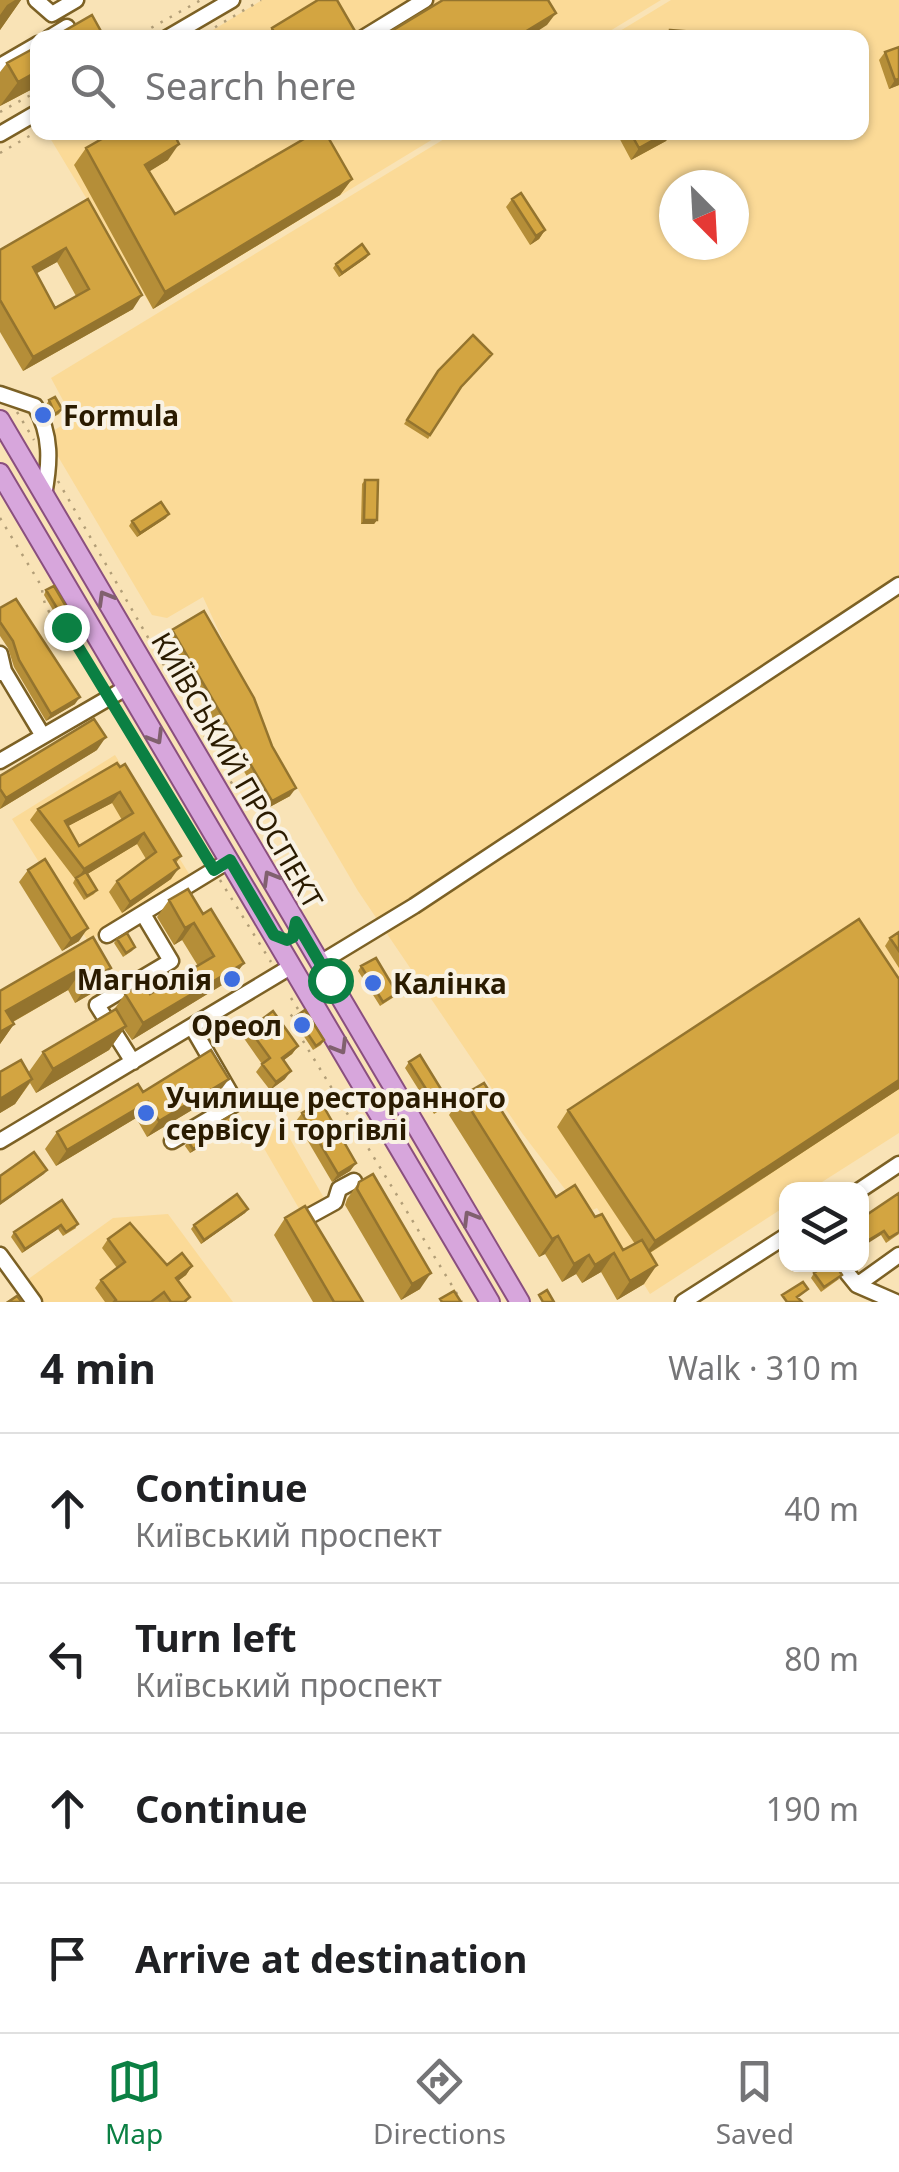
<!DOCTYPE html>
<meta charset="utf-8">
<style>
body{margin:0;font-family:"Noto Sans",sans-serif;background:#f6f6f6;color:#202124}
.controls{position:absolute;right:30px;bottom:30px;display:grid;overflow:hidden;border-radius:20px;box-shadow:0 2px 8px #0004}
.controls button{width:90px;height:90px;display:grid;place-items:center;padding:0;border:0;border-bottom:2px solid #e0e0e0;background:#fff;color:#202124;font:50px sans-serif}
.compass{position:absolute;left:659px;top:170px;width:90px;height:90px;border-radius:50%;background:#fff;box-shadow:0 2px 8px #0004;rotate:156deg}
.stop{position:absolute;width:30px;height:30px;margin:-22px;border:8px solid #0b8043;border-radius:50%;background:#fff}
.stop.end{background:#0b8043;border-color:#fff;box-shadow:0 2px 10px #0008}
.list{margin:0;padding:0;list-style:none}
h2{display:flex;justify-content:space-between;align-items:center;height:130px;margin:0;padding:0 40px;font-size:42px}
h2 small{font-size:32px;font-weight:400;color:#757577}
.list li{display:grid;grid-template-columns:65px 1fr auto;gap:30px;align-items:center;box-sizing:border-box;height:150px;padding:0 40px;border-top:2px solid #e0e0e0}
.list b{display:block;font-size:38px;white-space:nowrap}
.list p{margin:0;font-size:32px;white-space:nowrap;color:#757577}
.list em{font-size:32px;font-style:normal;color:#757577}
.icon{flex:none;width:55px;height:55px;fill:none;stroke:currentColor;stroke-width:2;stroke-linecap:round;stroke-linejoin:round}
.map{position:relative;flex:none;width:899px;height:1302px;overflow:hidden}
.search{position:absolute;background:#fff;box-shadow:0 2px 8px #0004;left:30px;right:30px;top:30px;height:110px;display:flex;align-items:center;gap:25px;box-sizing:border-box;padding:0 35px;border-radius:20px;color:#757577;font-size:38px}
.sheet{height:730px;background:#fff}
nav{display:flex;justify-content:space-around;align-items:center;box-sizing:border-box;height:140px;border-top:2px solid #e0e0e0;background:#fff;font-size:28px;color:#757577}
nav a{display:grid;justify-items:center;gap:5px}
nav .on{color:#0b8043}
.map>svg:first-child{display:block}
.built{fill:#fbda97;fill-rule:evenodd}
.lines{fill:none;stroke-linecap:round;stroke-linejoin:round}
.minor-casing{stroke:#7c6125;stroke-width:19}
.major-casing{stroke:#8a4f7f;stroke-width:22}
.path{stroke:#b29e77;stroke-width:2.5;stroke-dasharray:2.5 8;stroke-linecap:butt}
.minor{stroke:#fff;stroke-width:14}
.major{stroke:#d7a6dc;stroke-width:18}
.wall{fill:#b58e38;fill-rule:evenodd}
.shaded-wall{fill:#94742e}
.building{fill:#d3a541;stroke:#94742e;stroke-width:2.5;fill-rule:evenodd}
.oneway{stroke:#80606e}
.route{stroke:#0b8043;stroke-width:12}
.poi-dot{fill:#3e6edf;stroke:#f9f2e3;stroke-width:4}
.labels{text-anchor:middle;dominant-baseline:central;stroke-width:8;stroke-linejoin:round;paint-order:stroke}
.poi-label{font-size:28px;font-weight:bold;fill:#2a1b00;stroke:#f9f2e3;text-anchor:start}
.street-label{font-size:28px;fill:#2a1b00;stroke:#f9f2e3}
</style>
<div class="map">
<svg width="899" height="1302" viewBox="0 0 899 1302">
<rect width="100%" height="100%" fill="#f9e3b6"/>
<path class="built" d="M262 0H661L600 37 200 38Z
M671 0H899V1133L811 1189 786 1190V1206L650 1294 597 1208 584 1214 522 1133 358 891 269 740 203 597 167 618 152 615 53 448 51 432 73 419 51 378 454 133 862 132V38L610 37ZM674 185H734V245H674Z
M47 133H443L153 309Z
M115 755 191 877 88 941 12 819Z
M282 1125 324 1198 301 1212 258 1138Z
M168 1214 233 1302H44L27 1280 113 1218Z"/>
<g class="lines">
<defs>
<path id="minor" d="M36 0 52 14 76 0
M49 38 67 27
M167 38 232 0
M363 38 425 0
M0 66 38 44
M0 134 38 112
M0 394 35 406C52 435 50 463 44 495
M0 654 4 671
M0 673 4 671 43 736
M0 761 126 688
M107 935 230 860
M320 963 414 906 899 585
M133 1062 97 1005 171 961 143 914
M0 1141 292 966
M172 1141 236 1103 192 1027
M860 1190 899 1164
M304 1219 335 1202 339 1189 354 1181
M0 1255 34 1302
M840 1264 857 1285 896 1302
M857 1285 899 1255
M683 1302 786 1236"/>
<path id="major" d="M0 420 520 1302
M0 473 490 1302"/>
</defs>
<use href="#minor" class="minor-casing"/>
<use href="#major" class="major-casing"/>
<path class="path" d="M133 38 201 0
M197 38 261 0
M0 112 38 91
M0 153 38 131
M17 412 34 440
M58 481 246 808
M0 518 42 587C42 603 51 620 65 627L102 690
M114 710 207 860
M220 880 271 962
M291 998 298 1009 289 1018 462 1302"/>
<use href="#minor" class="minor"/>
<use href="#major" class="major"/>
</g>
<path class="wall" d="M0 0H21L0 30Z
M272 28 359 38H265Z
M885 52 899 85 889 89 879 60Z
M7 63 38 86 0 106V72Z
M616 132H672L666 141 631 160Z
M86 148 168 160 149 171 175 214 352 179 340 195 153 309 74 165Z
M88 199 133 309 23 371 0 332V250ZM57 262 76 296 55 308 36 273Z
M512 199 545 230 539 239 530 245 506 207Z
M369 254 366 258 339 277 333 268 336 264Z
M492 354 459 390 428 439 404 424 438 371Z
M49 400 62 409 59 414 52 418 46 405Z
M365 480 377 520 374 524H361L362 484Z
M166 518 137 537 129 526 132 521Z
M46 590 67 618 60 622 44 595Z
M0 608 75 704 46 721 14 667 8 648 0 636Z
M172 630 290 796 266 809 166 638Z
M97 750 0 809V776Z
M117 763 181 856 176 863 171 879 122 913 109 892 117 881 146 859 137 844 87 874 97 890 94 894 84 900 73 883 75 879 30 820 38 809ZM112 803 122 820 79 846 68 826Z
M28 870 79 941 62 951 19 882Z
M169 900 203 914 244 963 232 979 132 1040 124 1029 109 1050 36 1093 30 1083 15 1104 0 1113V1072L28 1073 43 1052 113 1011 125 994H150L198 966 182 940 174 945 157 917Z
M899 932V968L885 946 890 938Z
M93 937 94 992 75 1003 68 990 13 1022 14 1024 0 1044V991Z
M117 939 135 947 132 951 123 957 114 943Z
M361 966 397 993 394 997 380 1006 358 971Z
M899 979V1089L650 1253 644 1284 617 1300 601 1272 582 1283 576 1274 562 1282 545 1254 539 1257 449 1115 462 1096 556 1197 595 1217 623 1250 635 1244 557 1127 568 1110Z
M296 1016 324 1040 321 1045 313 1050 293 1020Z
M249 1029 298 1046 292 1054 284 1060 285 1079 270 1090 256 1072 262 1064 243 1037Z
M409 1062 449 1102 445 1107 434 1114 405 1068Z
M143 1092 217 1095 147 1137 136 1118 56 1166 45 1149 57 1132Z
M302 1113 356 1163 350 1171 332 1182 296 1121Z
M232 1128 190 1153 185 1146 188 1141Z
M359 1182 420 1289 401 1300 345 1205 347 1199Z
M62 1200 76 1228 63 1236 58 1229 22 1253 11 1237 14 1232Z
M248 1209 245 1213 201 1244 191 1229 194 1225Z
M285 1218 363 1302H313L274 1235Z
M862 1218 899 1234 886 1243 881 1235Z
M108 1239 167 1265 192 1266 186 1275 178 1281 187 1302H105L95 1288 101 1280 117 1268 102 1248Z
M814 1273 839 1279 821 1292 811 1278Z"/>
<path class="shaded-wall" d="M15 0H21L0 30V15L7 5Z
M556 13 547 25 527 38H515Z
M38 71V86L0 106 18 82Z
M899 79V85L889 89 895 80Z
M668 132H672L666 141 631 160 639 148Z
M179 144 168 160 134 181 145 165Z
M352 179 340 195 153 309 165 292Z
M545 230 539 239 530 245 536 236Z
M66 248 57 262 23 281 33 267Z
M369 254 366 258 339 277 342 273Z
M142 295 133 309 23 371 33 357Z
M169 514 166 518 137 537 140 533Z
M364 520H377L374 524H361Z
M80 697 75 704 46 721 51 714Z
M106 737 97 750 0 809 6 798Z
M296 788 290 796 266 809 272 801Z
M120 792 112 803 57 832 65 821Z
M144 833 137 844 76 881 84 869Z
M179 868 171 879 122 913 130 902Z
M194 923 182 940 174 945 185 928Z
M88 928 79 941 62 951 71 939Z
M244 963 232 979 132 1040 143 1023Z
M85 966 68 990 0 1029 6 1011Z
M111 968 94 992 75 1003 92 978Z
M14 1024 0 1044V1032Z
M126 1026 109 1050 36 1093 53 1069Z
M298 1046 292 1054 276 1066 282 1058Z
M291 1071 285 1079 270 1090 276 1082Z
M32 1079 15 1104 0 1113V1099Z
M229 1079 217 1095 147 1137 159 1121Z
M899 1080V1089L643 1257 655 1241Z
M148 1102 136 1118 56 1166 67 1150Z
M235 1124 232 1128 190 1153 193 1149Z
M356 1163 350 1171 332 1182 338 1174Z
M47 1170 44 1174 0 1205V1203Z
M248 1209 245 1213 201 1244 204 1240Z
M61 1225 58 1229 22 1253 25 1249Z
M884 1231 881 1235 862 1247V1244Z
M558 1236 545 1254 539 1257 552 1239Z
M614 1253 601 1272 582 1283 595 1265Z
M589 1255 576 1274 562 1282 574 1264Z
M657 1265 644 1284 617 1300 630 1281Z
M192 1266 186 1275 170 1287 176 1278Z
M431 1273 420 1289 401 1300 412 1284Z"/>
<path class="building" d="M318 0H337L359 38H277L272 28Z
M443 0H548L556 13 515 38H380Z
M92 15 103 35 99 38H52Z
M670 30 749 36 748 38H670Z
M38 46V71L18 82 7 63Z
M899 47V79L895 80 885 52Z
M114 132H173L179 144 145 165 175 214 316 132H325L352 179 165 292 86 148Z
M630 132H668L639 148Z
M521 193 545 230 536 236 512 199Z
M88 199 142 295 33 357 0 300V250ZM66 248 89 289 55 308 33 267Z
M362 244 369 254 342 273 336 264Z
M473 335 492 354 461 387 430 435 407 420 438 371Z
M55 397 62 409 55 414 49 400Z
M365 480H378L377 520H364Z
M161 502 169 514 140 533 132 521Z
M54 586 70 613 63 618 46 590Z
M16 599 80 697 51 714 19 660 13 641 0 622V608Z
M204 611 254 698 272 746 296 788 272 801 172 630Z
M94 719 106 737 6 798 0 789V776Z
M117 763 120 767 125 764 181 856 174 860 179 868 130 902 117 881 156 852 144 833 84 869 38 809ZM120 792 133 813 79 846 65 821Z
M45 859 88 928 71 939 28 870Z
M86 872 97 890 87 896 76 878Z
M188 889 203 914 211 909 244 963 143 1023 125 994 143 983 150 994 214 956 194 923 185 928 169 900Z
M859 919 899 979V1080L655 1241 568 1110Z
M899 932V951L890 938Z
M127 933 135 947 126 953 117 939Z
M93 937 111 968 92 978 85 966 6 1011 14 1024 0 1032V991Z
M376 958 397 993 383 1002 361 966Z
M116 1009 126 1026 53 1069 43 1052Z
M305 1010 324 1040 316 1046 296 1016Z
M273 1011 298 1046 282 1058 291 1071 276 1082 262 1064 270 1058 249 1029Z
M211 1050 229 1079 159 1121 148 1102 67 1150 57 1132 138 1084 143 1092Z
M420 1055 449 1102 438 1108 409 1062Z
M21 1060 32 1079 0 1099V1072Z
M484 1083 556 1197 575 1185 595 1217 602 1214 623 1250 642 1240 657 1265 630 1281 614 1253 595 1265 589 1255 574 1264 558 1236 552 1239 462 1096Z
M321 1102 356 1163 338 1174 302 1113Z
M230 1116 235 1124 193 1149 188 1141Z
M34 1152 47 1170 0 1203V1176Z
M373 1174 431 1273 412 1284 357 1189 359 1182Z
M899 1193V1232L889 1238 884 1231 862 1244V1218Z
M237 1194 248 1209 204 1240 194 1225Z
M62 1200 78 1224 66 1232 61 1225 25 1249 14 1232Z
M305 1206 363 1302H334L285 1218Z
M130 1223 167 1265 182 1253 192 1266 176 1278 190 1297 184 1302H171L164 1292 151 1302H114L116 1300 101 1280 125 1262 108 1239Z
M827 1264H835L842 1275 824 1287 814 1273Z
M803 1282 808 1289 797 1297 802 1302H787L782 1295Z
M547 1290 554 1302H543L539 1295Z
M454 1291 461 1302H442L440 1299Z
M17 1296 22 1302H8Z"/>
<defs><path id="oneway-chevron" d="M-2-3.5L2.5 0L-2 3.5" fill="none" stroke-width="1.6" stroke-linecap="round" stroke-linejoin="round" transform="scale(2.5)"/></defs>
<g class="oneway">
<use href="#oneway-chevron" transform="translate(105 598) rotate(-120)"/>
<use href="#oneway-chevron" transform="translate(156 737) rotate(59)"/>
<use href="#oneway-chevron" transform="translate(270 878) rotate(-120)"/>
<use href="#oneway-chevron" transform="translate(340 1047) rotate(59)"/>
<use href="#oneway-chevron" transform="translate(470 1218) rotate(-121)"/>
</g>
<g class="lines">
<path class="route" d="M66 627 214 870 230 860 274 935 287 940 293 937 296 922 330 980"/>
</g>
<g class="poi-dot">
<circle cx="43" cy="415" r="10"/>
<circle cx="232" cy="979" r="10"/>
<circle cx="373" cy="983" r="10"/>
<circle cx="302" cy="1025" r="10"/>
<circle cx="146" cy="1113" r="10"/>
</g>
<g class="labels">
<g class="poi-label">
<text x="63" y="415">Formula</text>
<text x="212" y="979" text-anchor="end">Магнолія</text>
<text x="393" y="983">Калінка</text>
<text x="282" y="1025" text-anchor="end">Ореол</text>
<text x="166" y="1097">Училище ресторанного<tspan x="166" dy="32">сервісу і торгівлі</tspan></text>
</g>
<g class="street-label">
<text transform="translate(238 770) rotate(60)">КИЇВСЬКИЙ ПРОСПЕКТ</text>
</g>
</g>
</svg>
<div class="controls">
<button><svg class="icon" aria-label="layers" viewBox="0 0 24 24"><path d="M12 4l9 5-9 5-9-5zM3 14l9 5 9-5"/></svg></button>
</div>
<svg class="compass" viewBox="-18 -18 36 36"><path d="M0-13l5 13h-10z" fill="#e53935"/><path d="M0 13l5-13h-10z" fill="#757577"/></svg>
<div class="stop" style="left:330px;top:980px"></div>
<div class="stop end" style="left:66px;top:627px"></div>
<div class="search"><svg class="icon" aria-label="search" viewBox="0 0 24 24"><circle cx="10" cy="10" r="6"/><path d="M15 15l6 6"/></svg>Search here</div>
</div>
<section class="sheet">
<h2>4 min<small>Walk · 310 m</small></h2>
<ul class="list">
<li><svg class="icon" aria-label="ahead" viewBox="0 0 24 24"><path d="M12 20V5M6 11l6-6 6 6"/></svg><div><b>Continue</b><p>Київський проспект</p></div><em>40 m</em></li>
<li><svg class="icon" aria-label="left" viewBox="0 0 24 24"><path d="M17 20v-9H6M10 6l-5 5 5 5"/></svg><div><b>Turn left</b><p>Київський проспект</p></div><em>80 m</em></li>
<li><svg class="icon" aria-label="ahead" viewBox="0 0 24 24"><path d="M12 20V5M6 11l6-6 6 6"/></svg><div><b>Continue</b></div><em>190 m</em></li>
<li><svg class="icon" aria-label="arrive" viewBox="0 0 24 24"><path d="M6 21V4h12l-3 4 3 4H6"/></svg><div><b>Arrive at destination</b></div></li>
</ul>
</section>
<nav>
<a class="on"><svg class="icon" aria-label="map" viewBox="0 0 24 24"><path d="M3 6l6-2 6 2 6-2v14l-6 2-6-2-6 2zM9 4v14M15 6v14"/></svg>Map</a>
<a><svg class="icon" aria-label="directions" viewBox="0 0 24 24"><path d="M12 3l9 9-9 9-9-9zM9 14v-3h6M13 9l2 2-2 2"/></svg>Directions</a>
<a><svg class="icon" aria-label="saved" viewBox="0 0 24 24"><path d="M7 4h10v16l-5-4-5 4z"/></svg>Saved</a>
</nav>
